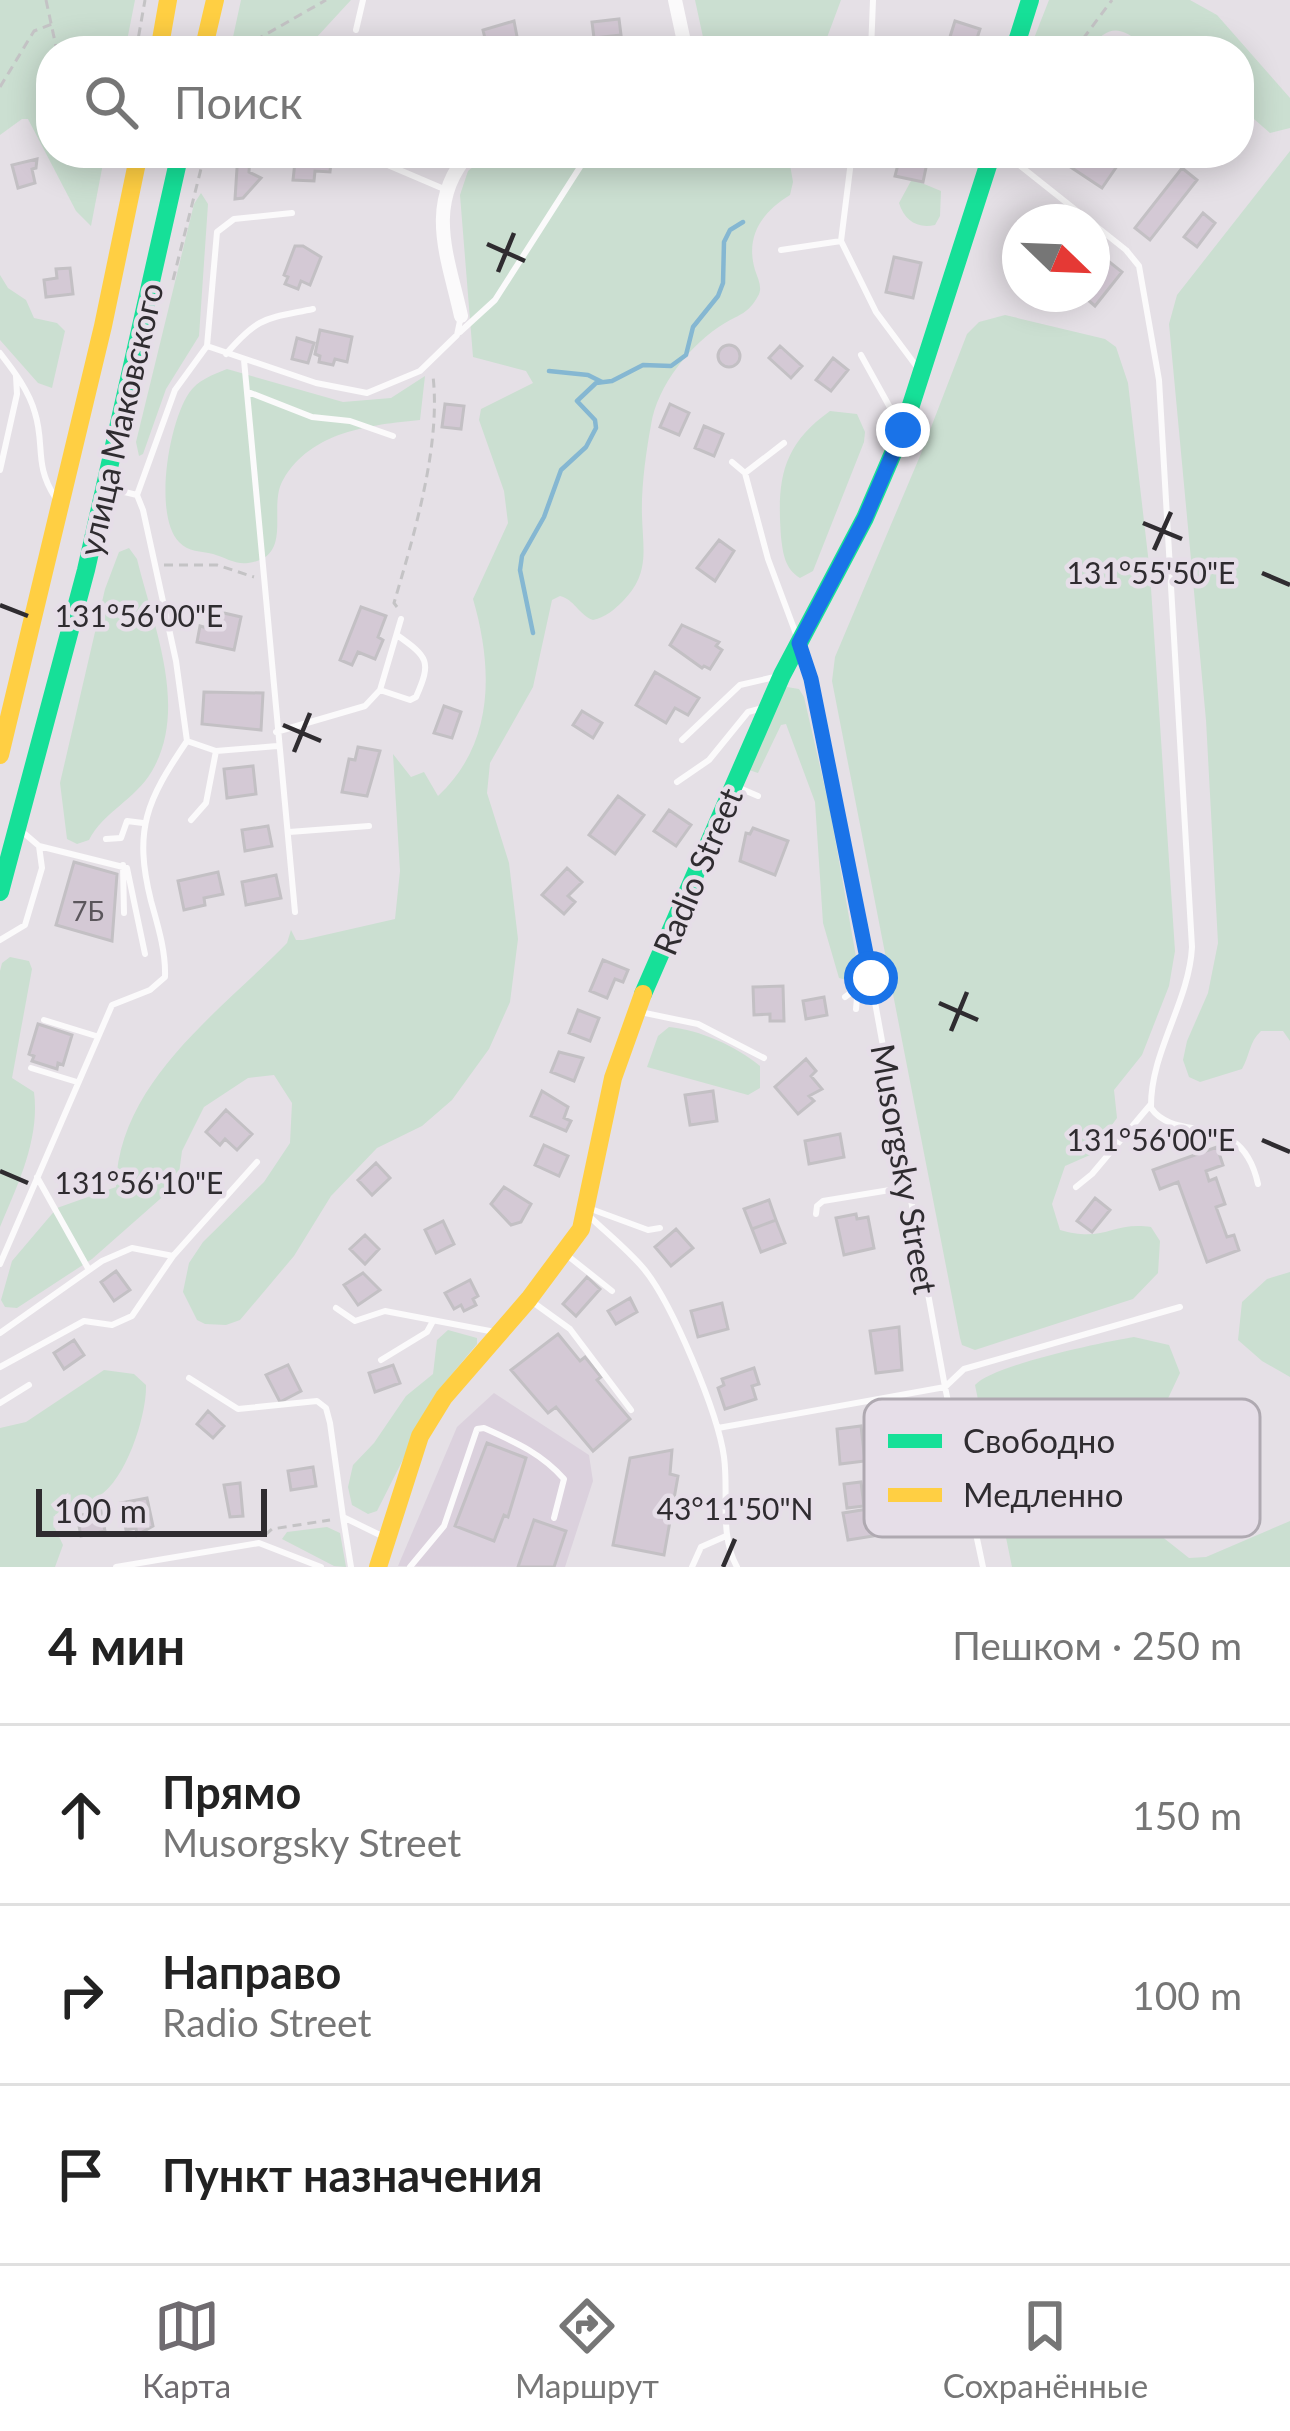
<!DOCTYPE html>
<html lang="ru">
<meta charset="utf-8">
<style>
body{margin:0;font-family:Lato,sans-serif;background:#f6f6f6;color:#222}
.compass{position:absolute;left:1002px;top:204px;width:108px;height:108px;border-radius:50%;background:#fff;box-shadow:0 6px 30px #0003;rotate:113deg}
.scale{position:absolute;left:36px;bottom:30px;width:231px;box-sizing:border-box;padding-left:12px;border:6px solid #2f2c30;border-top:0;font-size:33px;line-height:42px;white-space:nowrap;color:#2f2c30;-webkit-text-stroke:9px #e6dee8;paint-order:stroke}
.stop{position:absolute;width:36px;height:36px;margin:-27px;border:9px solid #1a73e8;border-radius:50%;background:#fff}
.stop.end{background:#1a73e8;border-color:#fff;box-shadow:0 3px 12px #0008}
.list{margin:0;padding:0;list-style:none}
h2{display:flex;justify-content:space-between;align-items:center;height:156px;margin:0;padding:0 48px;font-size:51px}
h2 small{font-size:39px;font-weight:400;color:#767676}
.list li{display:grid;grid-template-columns:78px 1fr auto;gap:36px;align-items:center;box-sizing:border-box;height:180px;padding:0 48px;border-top:3px solid #e0e0e0}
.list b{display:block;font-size:45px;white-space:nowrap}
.list p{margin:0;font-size:39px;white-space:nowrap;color:#767676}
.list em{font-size:39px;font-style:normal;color:#767676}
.icon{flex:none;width:66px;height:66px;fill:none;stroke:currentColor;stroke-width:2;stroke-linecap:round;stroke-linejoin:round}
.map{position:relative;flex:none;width:1290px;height:1567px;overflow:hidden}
.search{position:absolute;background:#fff;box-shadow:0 6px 30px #0003;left:36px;right:36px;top:36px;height:132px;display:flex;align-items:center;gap:30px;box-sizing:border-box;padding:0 42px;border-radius:48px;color:#767676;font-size:45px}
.sheet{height:696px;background:#fff}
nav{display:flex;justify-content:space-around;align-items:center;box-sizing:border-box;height:168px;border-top:3px solid #e0e0e0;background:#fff;font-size:33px;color:#767676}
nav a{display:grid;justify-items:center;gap:6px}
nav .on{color:#6f6b70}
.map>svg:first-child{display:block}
.built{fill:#dbd1dd}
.green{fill:#cbdfd1}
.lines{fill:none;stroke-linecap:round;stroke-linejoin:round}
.stream{stroke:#85b7d2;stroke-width:4.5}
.building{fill:#d4c9d5;stroke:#c3c0c4;stroke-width:3}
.path{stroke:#c4c3c5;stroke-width:3;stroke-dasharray:9 6;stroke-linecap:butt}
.lane{stroke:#fbfafb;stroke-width:6}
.street{stroke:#fbfafb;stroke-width:14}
.fast{stroke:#16e098;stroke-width:18}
.slow{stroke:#ffcf43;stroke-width:18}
.route{stroke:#1a73e8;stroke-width:15}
.ticks{fill:none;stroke:#2f2c30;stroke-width:4.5}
.labels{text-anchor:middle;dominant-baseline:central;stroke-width:9;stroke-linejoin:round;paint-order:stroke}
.number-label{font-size:27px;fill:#5b565c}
.street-label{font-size:33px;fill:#2f2c30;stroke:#e6dee8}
.key{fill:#e6dee8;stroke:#afa9b1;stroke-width:3}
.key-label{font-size:33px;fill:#2f2c30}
.ticks-label{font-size:30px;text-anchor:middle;fill:#2f2c30;stroke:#e6dee8;stroke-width:9;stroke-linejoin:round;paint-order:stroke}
</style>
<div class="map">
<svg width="1290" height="1567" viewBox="0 0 1290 1567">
<rect width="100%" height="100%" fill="#e5e0e6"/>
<path class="built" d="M494 1393 589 1455 593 1481 565 1567 398 1566 457 1427Z"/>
<path class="green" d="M0 0H135L125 51H51V153H105L91 226 76 211 28 119H22L0 135Z
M241 0H351L304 51H230Z
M695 0H841L822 51H706Z
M1049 0H1190L1217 15 1290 98V128L1270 133 1239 106V51C1215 51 1184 56 1161 51 1130 43 1118 9 1088 51H1029Z
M1290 151V1041L1283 1031H1261C1249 1042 1250 1055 1242 1069L1200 1082 1189 1077 1183 1060 1187 1041 1208 993 1218 943 1206 720 1169 324 1177 295Z
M490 153H788L793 182 790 195C762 212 745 236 755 270 758 279 763 288 758 296 748 314 740 314 725 323 691 343 657 386 651 425 646 452 641 488 642 516 643 550 650 574 623 601 614 610 606 617 593 620 579 615 574 599 560 596L552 600 533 687 490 763 487 793 509 863 518 939 510 1002 489 1049 452 1100 422 1126 377 1148 331 1196 294 1256 240 1320 226 1325 205 1324 197 1320 183 1292 189 1263 203 1242 264 1182 290 1143 292 1103 274 1075 248 1078 204 1107 182 1151 178 1181 168 1192 92 1259 17 1308 5 1307 1 1300 12 1261 57 1208 116 1187C118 1082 220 1012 287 943L291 930 296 940H303L395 919 400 871 393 754 411 777 424 772 438 796C495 743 493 668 473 599L508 523 504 491 479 420 481 409 533 383 526 371 473 357 460 195 468 171Z
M912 179 941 191 940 216 935 225C917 229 904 220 899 203Z
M201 193 208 204 199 336 166 389 143 454 139 456 136 442 194 204Z
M0 275 8 288 26 300 34 318 57 323 65 331 52 388 38 383 0 340Z
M1005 315 1105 339 1116 347 1128 383 1150 573 1175 951 1169 986 1142 1055 1114 1090 1117 1118 1090 1155 1065 1166 1052 1204 1060 1230C1105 1243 1113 1221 1151 1227L1160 1241 1158 1273 1133 1299 975 1350 962 1345 960 1338 832 681 835 657 920 456 967 334 979 322Z
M227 369 343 402 391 398 425 376 420 420C370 425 311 431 283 480 267 507 295 557 248 563 236 565 224 557 213 554 201 551 188 552 179 542 153 515 169 422 189 393 198 380 212 375 227 369Z
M830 411 857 414 865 432 864 442 813 571 800 578C785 569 783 554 781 537 777 481 781 446 830 411Z
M129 548 137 559C153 625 189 707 152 771 135 800 103 812 89 840L77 844 67 839 60 783 105 589 119 552Z
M787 687 799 689 804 697 830 810 858 968 850 981 839 978 823 923 815 802 786 724 781 725 758 773 749 770 780 693Z
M10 957 29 961 32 969 12 1078 34 1092C40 1139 18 1184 0 1227V971L2 963Z
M669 1027C700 1030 736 1046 760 1066V1088L748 1095 647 1067 658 1036Z
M1290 1272V1377L1262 1361 1238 1340 1242 1302 1267 1279Z
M448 1330 477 1338V1344L437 1392 377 1511 368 1514 352 1505 348 1487 353 1465 374 1443 406 1396 433 1374 437 1340Z
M1134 1337 1169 1345 1180 1373 1164 1407 1153 1447 1137 1465 1128 1487 1146 1524 1189 1558 1206 1557 1290 1521V1567H1012L975 1385C993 1365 1103 1342 1134 1337Z
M104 1370 134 1374 146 1385C147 1415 126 1480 99 1496 84 1504 69 1504 55 1515L53 1524 63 1545 55 1567H0V1428L26 1422Z
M327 1527 340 1533 346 1567 334 1566 282 1539 287 1532Z"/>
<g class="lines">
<path class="stream" d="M549 371 588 375 602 382
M533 633 520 570 522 556 544 517 561 470 586 447 596 428 595 420 577 401 596 383 612 381 643 365 671 366 686 355 693 327 718 296 723 283 724 242 730 230 743 222"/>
</g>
<path class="building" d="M619 19 621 35 594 38 592 22Z
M514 21 519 47 488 51 483 30Z
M955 21 980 29 974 48 949 40Z
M238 153H250L249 172 261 178 243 198 235 199Z
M296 153H332L330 172 315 171 314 181 293 180Z
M901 153H929L923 182 895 176Z
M1069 153H1126L1102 188 1063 162Z
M37 159 36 168 32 169 35 183 18 188 12 165Z
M1182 168 1197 180 1150 240 1135 228Z
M1203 213 1215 223 1197 247 1184 237Z
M295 246H303L321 257 310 285 301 281 298 289 285 284 288 277 284 275Z
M1097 252 1122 272 1095 306 1081 294H1092V259Z
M894 257 921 263 913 298 886 292Z
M70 268 73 294 46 297 44 280 57 278 56 269Z
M320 330 352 337 347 362 335 359 333 365 319 362 320 356 315 354Z
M297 338 314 343 308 363 292 359Z
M718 356a11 11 0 1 1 22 0a11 11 0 1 1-22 0Z
M780 346 802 366 791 378 769 358Z
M833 358 848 370 831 391 816 380Z
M445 404 464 406 461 429 442 427Z
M670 404 689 413 679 435 660 427Z
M704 426 723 434 714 456 695 448Z
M719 540 734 551 715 581 697 568Z
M361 607 386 616 378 637 383 640 375 659 358 652 352 665 340 660Z
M211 610 241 617 234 650 197 642 200 626 207 628Z
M682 625 719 642 716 646 722 650 710 669 704 666 702 668 670 645Z
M655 672 699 698 688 715 675 708 666 723 636 705Z
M204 692 263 693 261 730 202 724Z
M444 706 461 712 452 738 434 733Z
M582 711 602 723 593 738 573 725Z
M358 747 380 751 367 796 342 792 349 759 355 760Z
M253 766 256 794 227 798 224 769Z
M618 796 644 815 615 854 589 835Z
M669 810 691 825 676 846 654 831Z
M268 826 272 846 245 851 242 830Z
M753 828 788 841 775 875 740 861 746 833 750 834Z
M74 862 117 874 112 941 56 925Z
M567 868 582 882 568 896 575 902 564 914 542 895Z
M218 872 223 894 204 898 205 905 184 910 178 881Z
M276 875 281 898 246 905 242 882Z
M603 960 628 970 623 982 615 979 607 998 590 991Z
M783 986 784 1021H770V1014L754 1015 753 987Z
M824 997 827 1015 806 1019 803 1001Z
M578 1010 599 1018 590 1041 569 1033Z
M38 1024 72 1035 63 1065 58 1063 57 1069 32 1061 34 1056 29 1054Z
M559 1052 583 1058 574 1081 551 1072Z
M806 1059 816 1071 811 1076 822 1089 809 1096 814 1101 798 1114 775 1087Z
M542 1091 568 1107 564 1118 571 1121 566 1131 531 1116Z
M713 1091 717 1121 690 1125 685 1095Z
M226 1110 252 1134 237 1150 225 1139 220 1145 206 1132Z
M840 1134 844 1157 809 1164 805 1141Z
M544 1145 568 1156 559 1176 535 1165Z
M1217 1147 1223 1165 1206 1171 1209 1181 1216 1178 1225 1204 1216 1207 1227 1237 1234 1235 1239 1250 1207 1262 1178 1182 1160 1189 1153 1170Z
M376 1163 390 1178 372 1195 358 1180Z
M504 1187 531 1204 521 1222 511 1225 491 1204Z
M1095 1198 1110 1210 1092 1232 1077 1221Z
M769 1200 776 1220 752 1229 744 1209Z
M856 1214 857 1219 868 1217 874 1248 844 1255 836 1218Z
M776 1220 785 1243 761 1252 752 1229Z
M443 1221 454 1244 436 1253 425 1230Z
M676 1229 693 1248 671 1266 655 1247Z
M365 1235 379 1249 365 1264 350 1249Z
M116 1271 130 1290 114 1301 101 1282Z
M363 1273 380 1290 358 1305 344 1285Z
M587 1277 600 1289 576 1316 563 1304Z
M470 1280 478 1296 473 1299 476 1305 464 1311 461 1305 454 1309 445 1293Z
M630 1298 637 1312 616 1324 608 1311Z
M722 1303 728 1329 698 1337 691 1311Z
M899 1327 902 1370 876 1373 870 1331Z
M558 1334 580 1361 585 1357 601 1377 597 1380 630 1419 593 1451 556 1407 548 1413 511 1370Z
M74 1340 84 1355 64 1369 54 1353Z
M288 1365 301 1391 280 1402 266 1375Z
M393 1365 400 1383 375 1392 369 1373Z
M754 1368 759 1384 752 1386 756 1399 725 1409 718 1388 724 1385 722 1379Z
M208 1411 224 1426 213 1438 197 1424Z
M861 1426 865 1461 840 1464 837 1429Z
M487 1443 526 1458 508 1517 504 1515 494 1541 455 1526Z
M672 1450 670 1474 678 1476 664 1555 613 1545 630 1458Z
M313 1467 316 1486 291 1490 288 1471Z
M861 1482 864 1506 847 1508 844 1484Z
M240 1483 243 1516 230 1517 224 1485Z
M147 1498 153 1526 137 1535 136 1528 126 1530 121 1503Z
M868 1509 873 1536 848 1540 843 1513Z
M101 1511 105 1531 81 1536 77 1516Z
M534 1520 566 1531 554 1567H518Z"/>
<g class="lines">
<path class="path" d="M46 0 57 51
M226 42 249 44 326 0
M136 51 145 0
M1074 51 1112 0
M0 87 34 31 52 24
M173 280 205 153
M164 565H217L254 577
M397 607 394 603C414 535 441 446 433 376
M265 1535 272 1529 330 1520"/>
<path class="lane" d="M356 30 363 0
M871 51 873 0
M372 153 383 163 444 189
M852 153 841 241 876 312 917 367
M1004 153 1126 250 1139 266 1159 380 1192 947C1189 1003 1150 1052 1151 1108 1177 1145 1241 1107 1258 1184
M781 250 841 241
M460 332 495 300 589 153
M207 346 316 383 367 393 420 371 457 335 461 316
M0 353C14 371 29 391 35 413 45 445 34 465 55 497
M226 354C259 316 265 319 313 309
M861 355 898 422
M244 360 295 912
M248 392 312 417 350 421 393 436
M784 443 745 473 768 559 796 634
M732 462 745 473
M0 470 17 394 16 376
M108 488 137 495 143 510 176 661 187 741 216 751 277 746
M137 495 175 390 207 346 217 232 234 219 292 213
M802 652 852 876 945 1387 983 1567
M380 690 410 700 416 697C432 661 428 657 397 635
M276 732 365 706 380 690 401 619
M682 740 740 685 779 676
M677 782 709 760 748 712 766 707
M737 787 758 796
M191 820 206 803 216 751
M289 832 369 826
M106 839 121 838 127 821 143 823
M39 846 127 868 145 954
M123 865 124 913
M0 940 25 925 42 868 39 846 25 834
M845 997 871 978
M856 1009 858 987
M640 1012 698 1024 764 1058
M44 1020 96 1036
M31 1068 77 1082
M37 1177 89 1270
M1076 1187 1092 1174 1151 1104
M591 1209 648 1230 660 1228
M816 1214 817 1206 823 1201 908 1187
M590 1217C608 1234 628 1250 644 1269 672 1303 718 1413 724 1457 729 1493 719 1535 737 1567
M568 1256 612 1291
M0 1264 112 1005 150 990 165 977C166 952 158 926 151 901 133 829 147 800 187 741
M534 1303 570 1329 631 1410
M336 1308 355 1321 385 1311 495 1332
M0 1333 102 1261 132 1248 173 1256
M381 1360 427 1332 433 1321
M0 1367 84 1321 112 1325 132 1316 173 1256 257 1162
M189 1378 238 1409 317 1401 326 1408 330 1423 343 1517 382 1536
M0 1403 29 1385
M718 1428 945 1387 964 1369 1180 1307
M929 1472 962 1464
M343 1517 351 1567
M116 1567 259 1543 321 1567
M410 1567 444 1526 477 1429 484 1428C515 1442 541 1453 564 1479L554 1518
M692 1567 701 1547 726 1536"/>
<path class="street" d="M675 0 686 51
M461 316C448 257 424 204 469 153"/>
<path class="fast" d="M1014 51 1030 0
M0 892 86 570 180 153
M643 994 782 675 865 518 903 430 992 153"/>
<path class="slow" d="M159 51 168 0
M203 51 215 0
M0 755 103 326 139 153
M378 1567 420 1436 444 1397 529 1299 581 1229 613 1078 643 994"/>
</g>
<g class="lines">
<path class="route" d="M871 978 811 679 799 643 865 518 903 430"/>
</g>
<path class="ticks" d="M487 244 525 261M498 272 514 233M1143 523 1182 539M1154 550 1171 512M1262 573 1290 585M0 605 28 616M283 725 321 741M294 752 310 713M939 1003 978 1020M951 1031 967 992M1262 1140 1290 1152M0 1171 28 1183M723 1567 735 1539"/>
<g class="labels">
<g class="number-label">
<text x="88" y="910">7Б</text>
</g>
<g class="street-label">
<text transform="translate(120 419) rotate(-77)">улица Маковского</text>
<text transform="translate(697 871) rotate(-67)">Radio Street</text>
<text transform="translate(905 1169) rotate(80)">Musorgsky Street</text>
</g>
</g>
<rect x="864" y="1399" width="396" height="138" rx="18" class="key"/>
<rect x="888" y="1434" width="54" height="14" fill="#16e098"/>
<rect x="888" y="1488" width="54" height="14" fill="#ffcf43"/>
<g class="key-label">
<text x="963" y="1453">Свободно</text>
<text x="963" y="1507">Медленно</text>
</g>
<g class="ticks-label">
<text x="1151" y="584">131°55'50"E</text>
<text x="139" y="627">131°56'00"E</text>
<text x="1151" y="1151">131°56'00"E</text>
<text x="139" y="1194">131°56'10"E</text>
<text x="735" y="1520">43°11'50"N</text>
</g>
</svg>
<svg class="compass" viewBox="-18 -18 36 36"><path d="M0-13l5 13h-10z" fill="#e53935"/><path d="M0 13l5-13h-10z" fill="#767676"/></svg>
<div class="scale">100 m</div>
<div class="stop" style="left:871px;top:978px"></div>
<div class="stop end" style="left:903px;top:430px"></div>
<div class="search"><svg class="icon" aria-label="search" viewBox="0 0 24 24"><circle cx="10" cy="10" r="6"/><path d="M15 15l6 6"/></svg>Поиск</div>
</div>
<section class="sheet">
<h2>4 мин<small>Пешком · 250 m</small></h2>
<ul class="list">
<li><svg class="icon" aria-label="ahead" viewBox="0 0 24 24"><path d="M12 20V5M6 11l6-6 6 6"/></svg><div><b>Прямо</b><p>Musorgsky Street</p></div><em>150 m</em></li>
<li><svg class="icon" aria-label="right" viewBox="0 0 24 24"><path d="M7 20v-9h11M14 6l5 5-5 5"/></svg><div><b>Направо</b><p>Radio Street</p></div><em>100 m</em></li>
<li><svg class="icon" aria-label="arrive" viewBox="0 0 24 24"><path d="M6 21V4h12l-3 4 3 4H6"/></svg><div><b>Пункт назначения</b></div></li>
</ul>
</section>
<nav>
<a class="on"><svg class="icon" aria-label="map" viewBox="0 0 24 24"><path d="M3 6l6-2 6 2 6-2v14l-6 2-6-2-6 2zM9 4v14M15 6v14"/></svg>Карта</a>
<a><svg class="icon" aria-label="directions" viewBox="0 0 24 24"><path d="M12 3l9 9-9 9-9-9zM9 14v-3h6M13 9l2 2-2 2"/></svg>Маршрут</a>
<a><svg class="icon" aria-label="saved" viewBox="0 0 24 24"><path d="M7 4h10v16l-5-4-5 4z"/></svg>Сохранённые</a>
</nav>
